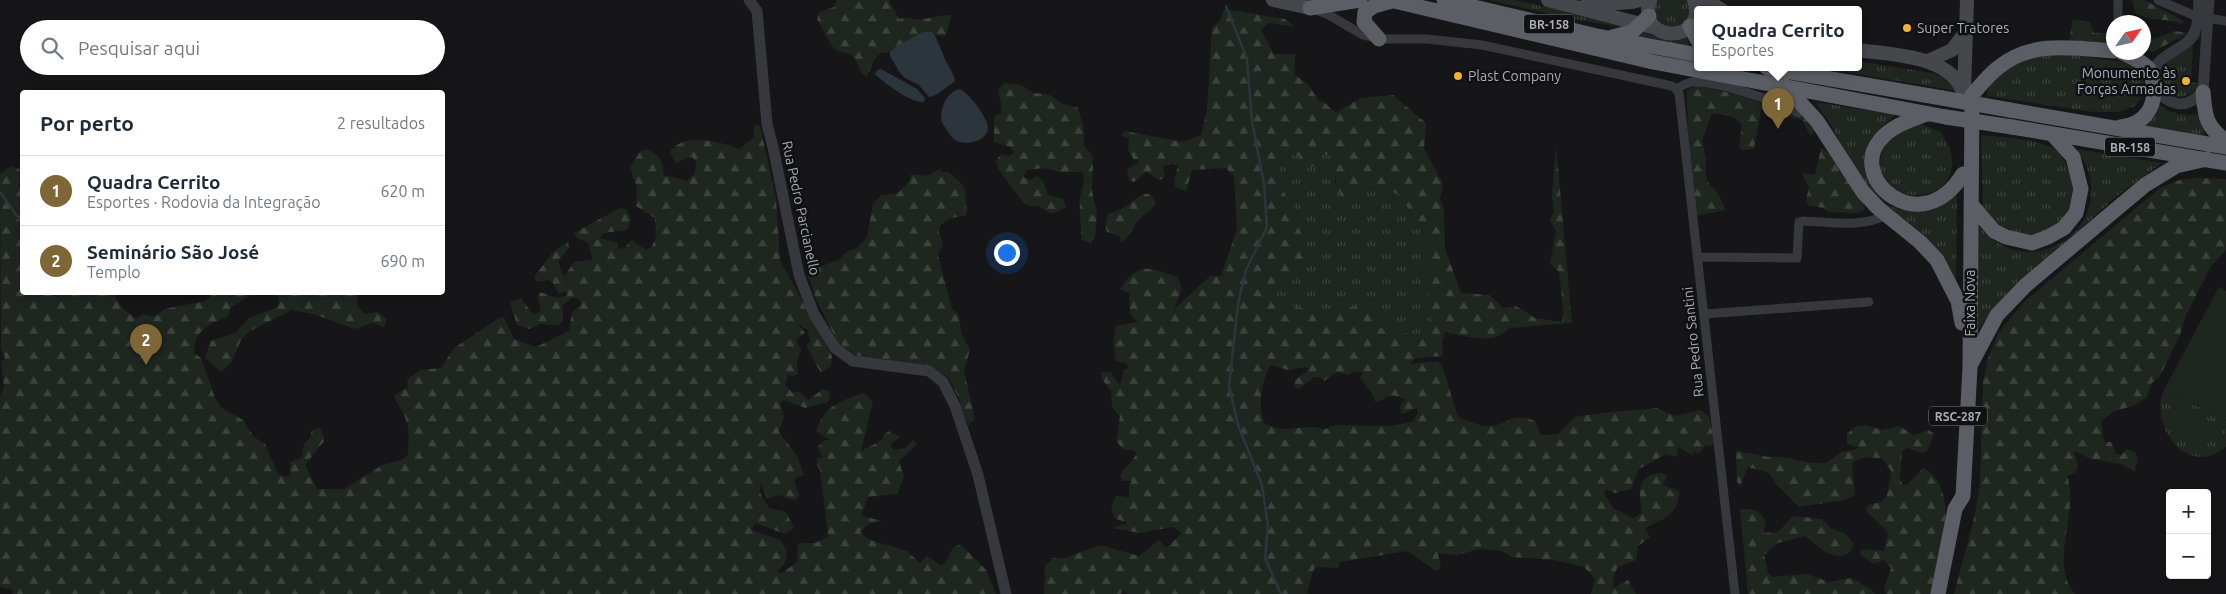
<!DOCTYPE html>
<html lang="pt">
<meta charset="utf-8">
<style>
body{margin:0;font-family:Ubuntu,sans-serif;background:#f6f6f7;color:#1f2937}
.controls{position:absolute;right:15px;bottom:15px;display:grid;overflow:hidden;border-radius:5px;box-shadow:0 2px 12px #0003}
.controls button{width:45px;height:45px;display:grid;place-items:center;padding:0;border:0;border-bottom:1px solid #e0e1e3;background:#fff;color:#1f2937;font:25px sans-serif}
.compass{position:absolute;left:2106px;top:15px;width:45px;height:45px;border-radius:50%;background:#fff;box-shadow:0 2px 12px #0003;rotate:56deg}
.you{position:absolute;left:1006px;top:252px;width:18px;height:18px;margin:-12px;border:4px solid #fff;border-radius:50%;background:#1a73e8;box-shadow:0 0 0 8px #1a73e833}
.badge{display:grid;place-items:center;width:32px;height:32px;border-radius:50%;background:#7e6636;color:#fff;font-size:16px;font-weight:700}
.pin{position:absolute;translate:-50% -41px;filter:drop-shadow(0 1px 2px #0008)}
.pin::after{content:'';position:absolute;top:26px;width:18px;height:15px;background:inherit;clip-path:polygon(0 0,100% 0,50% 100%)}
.popup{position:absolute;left:1694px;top:6px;width:168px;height:65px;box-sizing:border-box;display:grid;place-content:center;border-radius:5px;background:#fff;filter:drop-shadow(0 1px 4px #0005);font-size:16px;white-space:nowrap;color:#747a83}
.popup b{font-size:19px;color:#1f2937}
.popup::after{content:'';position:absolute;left:50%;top:100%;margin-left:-10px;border:10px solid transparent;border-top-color:#fff}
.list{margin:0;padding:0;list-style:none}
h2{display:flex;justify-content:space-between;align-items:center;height:65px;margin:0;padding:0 20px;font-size:21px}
h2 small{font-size:16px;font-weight:400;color:#747a83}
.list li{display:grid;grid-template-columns:32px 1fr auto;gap:15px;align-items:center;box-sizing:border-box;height:70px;padding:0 20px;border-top:1px solid #e0e1e3}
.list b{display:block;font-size:19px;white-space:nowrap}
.list p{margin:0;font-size:16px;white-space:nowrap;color:#747a83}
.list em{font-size:16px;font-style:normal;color:#747a83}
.icon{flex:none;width:28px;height:28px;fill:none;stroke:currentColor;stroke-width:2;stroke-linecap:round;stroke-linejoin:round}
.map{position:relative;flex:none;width:2226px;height:594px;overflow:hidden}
.search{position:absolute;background:#fff;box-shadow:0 2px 12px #0003;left:20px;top:20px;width:425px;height:55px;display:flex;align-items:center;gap:12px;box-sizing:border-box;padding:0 18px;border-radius:28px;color:#747a83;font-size:19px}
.panel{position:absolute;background:#fff;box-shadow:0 2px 12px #0003;left:20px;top:90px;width:425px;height:205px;border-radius:5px}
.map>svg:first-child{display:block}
.grass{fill:url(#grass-tufts)}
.forest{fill:url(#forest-firs);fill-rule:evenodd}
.garden{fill:#1e261f}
.water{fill:#2c353c}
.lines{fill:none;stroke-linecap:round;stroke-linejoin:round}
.stream{stroke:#2c353c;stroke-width:2.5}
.minor{stroke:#37383d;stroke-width:9}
.tertiary{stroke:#37383d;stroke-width:11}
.secondary{stroke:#45474d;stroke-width:14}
.trunk{stroke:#5b5e65;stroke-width:15}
.trunk-bridge{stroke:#5b5e65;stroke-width:15}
.poi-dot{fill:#f2b134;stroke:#111113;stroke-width:2}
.labels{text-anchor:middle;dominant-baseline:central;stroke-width:5;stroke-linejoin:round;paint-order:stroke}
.shield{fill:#111113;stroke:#7b7e86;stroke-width:1}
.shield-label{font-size:12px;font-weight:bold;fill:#a8adb8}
.poi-label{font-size:14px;fill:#a8adb8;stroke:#111113;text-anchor:start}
.street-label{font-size:14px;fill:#a8adb8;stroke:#111113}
</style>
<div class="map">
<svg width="2226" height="594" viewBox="0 0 2226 594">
<defs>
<pattern id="grass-tufts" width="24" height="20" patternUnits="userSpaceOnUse" patternTransform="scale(1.25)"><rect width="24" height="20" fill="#1e261f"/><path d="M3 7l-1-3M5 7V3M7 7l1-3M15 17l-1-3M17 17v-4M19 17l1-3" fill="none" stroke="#3c433d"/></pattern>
<pattern id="forest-firs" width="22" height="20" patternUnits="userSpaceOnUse" patternTransform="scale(1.25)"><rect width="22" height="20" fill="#1e261f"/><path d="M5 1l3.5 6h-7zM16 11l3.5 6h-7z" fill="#3c433d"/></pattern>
</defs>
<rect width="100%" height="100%" fill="#161618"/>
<path class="grass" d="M1489 0H1515L1626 25 1623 28 1554 15Z
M1657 0H1688L1690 16 1681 25C1663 31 1650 17 1657 0Z
M1637 30 1663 38 1686 36 1690 47 1634 35Z
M2200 34V38L2193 44 2191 82 2197 83 2198 86C2187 102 2170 99 2159 85V70Z
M2040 55H2071L2132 63 2140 70 2144 83 2143 95 2135 106 2119 112H2094L1987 96 1988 82 2016 61Z
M1858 61 1932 73 1943 77 1957 91 1821 68H1858Z
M1815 102 1895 115C1886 124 1871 134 1867 147 1864 154 1867 166 1868 173 1877 219 1925 219 1957 195L1956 285 1870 193 1839 142 1831 125Z
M2159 105C2173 115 2183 115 2200 114L2205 137 2145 126 2156 114Z
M1921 124 1941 132C1944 139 1950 146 1951 153 1963 210 1870 208 1881 155 1885 136 1905 129 1921 124Z
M1981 135C2002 138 2040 138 2057 151 2068 160 2073 185 2077 198L2058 228 2025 237 1990 220 1983 206Z
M2077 149 2162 163 2118 195 1995 306 1976 333 1978 225C2024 283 2106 238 2089 173 2087 165 2081 157 2077 149Z
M1327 154 1337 159 1335 182 1345 201 1364 187 1387 189 1397 194 1419 222 1430 253 1426 276 1432 322 1426 332 1415 335 1382 328 1371 311 1362 305 1328 311 1273 304 1271 294 1276 284 1288 283 1299 267 1312 257 1298 226 1293 204 1278 186 1280 165 1286 155H1297L1304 163 1315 167 1316 156Z
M2164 390 2226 420V447C2218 452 2210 457 2201 457 2171 457 2152 414 2164 390Z"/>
<path class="forest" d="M837 0H889L899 19C908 16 915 21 924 19 934 17 942 15 952 15L945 37 934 35 931 32 895 47 890 52C874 51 873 64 867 77 856 70 861 66 854 58 849 50 839 55 833 47 827 39 823 28 817 20L819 12 834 7Z
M2132 0H2144L2184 21 2182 24C2164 17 2154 23 2135 13Z
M1224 9 1285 19 1295 27 1268 23 1261 30 1274 54H1295V75L1308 84 1319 101 1324 102 1336 113 1360 98 1393 95 1426 123 1424 148 1443 184 1440 199 1444 210 1445 248 1461 293 1490 295 1503 308 1516 306 1535 318 1562 322C1565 309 1560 287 1559 272L1550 264 1556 231 1550 221 1554 212 1552 197 1556 145 1572 323 1509 328C1493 346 1466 336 1445 332L1442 344 1443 356 1416 358 1410 364 1437 361 1442 365 1458 417C1468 421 1479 426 1489 426 1507 426 1512 410 1535 421L1541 435 1558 434 1574 417 1601 413 1657 408 1674 416 1701 410 1709 417 1715 444 1705 446 1699 454 1695 451 1692 455 1678 447 1677 457 1666 454 1639 469 1631 489 1615 493 1606 489 1604 493 1613 508 1633 518 1642 513C1639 493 1635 474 1662 473L1667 476 1663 485 1679 491C1679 514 1664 519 1645 528L1650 537 1638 546 1636 560 1617 568 1614 576 1613 588 1628 580 1636 594H1591L1595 579 1584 567 1554 560 1512 557 1502 551 1480 549 1456 555 1438 553 1441 568 1436 571 1408 551 1340 562 1338 568 1316 567 1313 571 1307 593 1310 594H1129L1124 591 1120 594H1044L1045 566 1053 558H1065L1100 545 1139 556 1159 540 1166 548 1182 533 1173 527 1140 533 1112 528 1128 523 1114 518 1111 507 1116 496 1129 497V485L1132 481H1122L1120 475 1137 454 1134 450H1124L1116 441 1120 416 1112 408 1111 391 1101 378V372H1111L1120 386 1124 370 1129 368 1126 363 1116 361 1113 343 1116 326 1137 322 1130 313 1129 293 1120 289C1139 260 1150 268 1178 277L1182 289 1174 309 1210 276H1221L1237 229 1234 176 1226 168 1192 170 1186 191 1176 188 1174 182 1178 166 1173 164 1163 166 1165 177 1160 180 1146 172 1134 182 1129 180 1127 169 1137 164 1139 159 1134 160 1128 150 1129 139 1122 136 1125 131 1182 142 1201 135 1207 110 1212 28 1221 19ZM1327 154 1337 159C1336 177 1332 188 1346 201L1364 187 1387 189 1397 194 1419 222 1430 253 1426 276 1432 322 1426 332 1415 335 1382 328 1371 311 1362 305 1328 311 1273 304 1271 293 1276 284 1288 283 1297 277 1299 267 1310 268 1312 257 1298 226 1293 204 1278 186 1280 165 1286 155H1297L1304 164 1315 167 1316 156ZM1271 365 1288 370 1305 367 1310 369 1295 380 1294 386 1299 389 1314 377H1320L1324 381 1337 372 1348 375C1353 371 1357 371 1363 373L1360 378 1374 397 1375 402C1392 398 1387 391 1406 400L1402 403 1400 408 1402 414 1417 408 1418 413 1412 422 1389 426 1336 425 1325 429 1314 427 1280 429 1265 424C1257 408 1261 379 1271 365Z
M2073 20 2090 22 2094 33H2106L2113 27V43L2069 41Z
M2175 31 2188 33 2153 52 2144 49V39H2154Z
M1005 83 1021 85 1034 93 1050 95 1063 104 1078 108 1084 130V145L1093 157 1092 191 1097 213 1095 237 1090 243 1082 240C1081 226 1079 213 1080 199 1081 189 1086 182 1083 172H1059L1044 168 1027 170 1024 177 1031 180 1037 176 1043 181 1048 195 1063 199 1066 207 1052 214 1038 206H1030L1023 202 998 169 996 161 1001 154 1008 156 1015 153 1010 147 994 142V117L1001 113C1003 104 999 98 998 89Z
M1696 86 1737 94 1785 112 1788 102C1800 110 1815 118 1813 134L1810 135 1802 120 1761 110 1754 149 1743 150 1739 147 1742 125C1735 115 1724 115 1712 113L1702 141 1706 158V175L1707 181 1718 194 1726 210 1699 215 1694 212 1688 139 1687 90Z
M754 124 760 126 776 198 780 260 832 356 831 366 821 373 806 346 810 342 808 330 798 324 805 333 796 340 801 350 797 361 798 373 793 377 788 374 785 385 793 393 799 391 808 400 823 389 829 391 830 397 828 402 805 408 784 400 780 404 784 416 779 432 797 456 804 475 794 479 799 496 795 500 778 495 767 499 761 483 760 493 769 508 786 512 794 528 785 534 755 523 751 530 780 540 787 551 785 563 777 572 782 573 797 562 798 543H815L828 536 820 470 817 465V458L823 457 817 447 826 440H830L816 431C825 405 840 401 864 393L873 401 861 451 882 440 884 434 890 431 900 437 891 444 893 450 905 448 913 440 917 444 899 461 904 477 897 494 868 497 861 516 883 521 869 524 860 532 870 540 907 551 920 563 927 556 941 565 945 563 953 548 960 544 986 570 996 594H13L11 589 0 587V395L4 388 1 362 5 358 1 348 0 174 12 166 22 170V292L114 293 122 308 136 319 143 314 155 317 164 309 205 301 214 293H254L231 307 228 316C209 325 194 329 194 353L201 358 215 398 222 408 243 420 254 437 265 444 278 474 286 477 290 475V462L302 457 304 444 310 438 312 430 320 428 325 440 305 465 317 489H344L384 464 402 460 408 454C409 442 410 429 405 417 403 411 397 405 394 396L408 387 407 380 420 370 441 368 453 349 499 318 504 317 514 339 536 347 569 331 572 312 582 304 578 299 572 298 563 305V321L559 325 540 324 529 329 517 325 510 302 521 298 531 312 536 314 541 310 538 298 540 292 557 298 568 295 564 291 559 294 553 283 548 280 537 282 534 277 553 252 568 242 569 248 558 261 564 277 574 262 593 260 588 243 577 238 574 233 620 208 626 209 631 220 627 230 603 233 600 238 618 243V248L624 249 631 240 646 250 651 248 656 237 655 218 636 206 637 188 630 167 640 152 646 149C660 155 662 159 664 175L687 181 695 173 696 162 692 157 675 163 670 152C684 131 720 142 739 149L754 137Z
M1821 148C1839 157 1859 190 1865 209L1859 213 1828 212 1824 208 1808 205 1806 199 1809 188 1802 173 1815 175Z
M940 169 942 172H949C954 177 962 182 964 188 966 192 967 212 966 216 958 215 939 220 939 231 939 234 942 240 943 243L938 255 952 309 958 313 962 335 970 350 964 370 975 420 971 422 969 426 962 411 960 401 949 378 931 367 869 360 856 355 838 343 816 299 808 275 809 271 838 260 848 251 856 249 867 237 873 204 881 195 897 194 910 180 911 174 927 176Z
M2196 178 2226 179V250L2211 266 2186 315 2180 335 2160 376 2151 384 2147 397 2133 406 2114 411 2101 421 2103 437 2105 442H2111L2116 454 2122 455 2126 449 2135 452 2138 459 2134 471 2121 464 2091 459 2074 451 2078 466 2076 472 2067 476C2080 511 2048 564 2075 594H1954L1974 518 1980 483 1983 382 1987 361 1998 333 2025 301 2160 188 2179 180Z
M1143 194H1149L1156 202C1153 210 1145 213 1139 219 1132 226 1131 237 1122 242L1119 236 1107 232 1105 226 1108 214 1120 210Z
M272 293H359L357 305 364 314 377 312 387 319 384 327 372 323 355 329 313 314 292 310 250 331 241 340 231 363 221 372 205 357 211 341 235 333 249 318 278 307 279 298Z
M1866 425 1882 430 1899 426 1914 435 1929 430 1934 434 1927 451 1922 453 1906 448 1902 452 1900 479 1903 485 1908 484 1923 468C1929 470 1931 473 1935 478 1958 508 1937 560 1931 594H1886L1884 589 1891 568 1884 560 1874 564 1860 555 1861 549 1884 551 1888 535 1886 530 1866 511 1868 505 1882 502 1887 495 1891 471 1882 458C1872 458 1858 455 1852 464L1855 495 1844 500 1799 507 1775 483 1769 473 1748 467 1740 486 1737 482 1736 451 1769 457H1783L1812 463H1826L1841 452 1861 448 1847 444V434L1855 427Z
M1740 509C1754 509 1759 509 1766 522L1763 533 1778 532 1793 516 1822 519 1830 528 1846 534 1853 543C1853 549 1851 552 1844 555 1830 560 1816 544 1805 536L1778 543 1764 555 1768 573 1772 577 1807 574 1829 582 1851 578 1871 589 1875 594H1748Z"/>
<path class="garden" d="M2219 287 2226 291V420L2164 390Z
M2182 406 2217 426 2206 446 2171 427Z"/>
<path class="water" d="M923 32H932C938 39 939 46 943 54 946 64 953 70 955 81L936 95 929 97 919 85 905 78 900 73 890 56V52L895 47Z
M881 69 917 89 925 98 924 102C911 103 884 83 875 74L877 70Z
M959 89C968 91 989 119 988 129 986 142 965 146 955 140 950 136 945 127 941 121 941 108 945 94 959 89Z"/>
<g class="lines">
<path class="stream" d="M1226 6 1247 59 1252 121 1264 184 1267 227 1246 270 1238 304 1229 386 1238 425 1262 485 1268 526 1265 558 1281 594
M0 192 22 223"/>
<path class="minor" d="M2158 0 2198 17
M1314 9 1329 15 1363 35 1379 39H1427L1482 45 1672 86 1676 89
M2208 18 2226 21
M2118 22V0
M1676 89 1679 93 1735 594
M1676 89C1683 85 1690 81 1698 82 1728 84 1772 100 1799 113
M1698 257 1797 258 1799 222 1804 221C1831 222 1862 228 1886 215
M1704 314 1869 302"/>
<path class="tertiary" d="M749 0 757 11 767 124 773 147 799 275 814 314 835 348 853 361 929 371 943 382 955 406 978 475 1006 594
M2151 73C2163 50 2188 50 2195 31 2199 22 2198 10 2199 0
M2154 91C2174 106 2185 110 2203 92L2209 0"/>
<path class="secondary" d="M1273 0 1310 8
M1548 0 1656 28
M1650 0C1636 45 1709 44 1694 0
M1705 0 1722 10
M1586 5 1632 2 1639 0
M1858 50C1893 55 1953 55 1964 95
M1928 61 1952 50 1965 33
M1964 92 1967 0"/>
<path class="trunk" d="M1390 0 1653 62 1946 117
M1444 0 1597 36 1698 55
M1310 8 1360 0
M1690 26 1698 41
M1612 37 1632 32 1649 16
M1379 39 1364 22 1365 12 1374 6 1392 1
M1767 68 1942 98
M1785 86 1817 121 1863 192 1878 208 1920 242 1937 260 1958 301 1962 323
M2203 92C2205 115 2205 126 2226 141
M2010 110 2226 147
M1927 114C1911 120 1891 126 1880 140 1847 179 1921 242 1963 174
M2012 127 2226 163
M2120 127C2144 125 2157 107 2153 83 2152 80 2152 75 2151 72 2145 62 2131 57 2121 52
M1971 204 1994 231 2006 237 2032 243 2048 237 2064 228 2076 213 2081 189 2073 157 2052 134
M1972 362 1997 315 2026 285 2145 185 2176 166 2207 159
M1938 594 1955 509 1963 496 1970 368 1972 95C1981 85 1988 75 1999 67 2032 40 2074 48 2114 51"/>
<path class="trunk-bridge" d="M1942 98 2010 110
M1946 117 2012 127"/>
</g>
<g class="poi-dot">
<circle cx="1907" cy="28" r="5"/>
<circle cx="1458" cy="76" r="5"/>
<circle cx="2186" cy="81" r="5"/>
</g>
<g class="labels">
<g class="shield">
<rect x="1524" y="14.5" width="50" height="19" rx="4"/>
<rect x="2105" y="137.5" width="50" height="19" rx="4"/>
<rect x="1929" y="406.5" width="58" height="19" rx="4"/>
</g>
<g class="shield-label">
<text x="1549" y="24">BR-158</text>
<text x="2130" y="147">BR-158</text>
<text x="1958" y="416">RSC-287</text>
</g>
<g class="poi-label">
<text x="1917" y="28">Super Tratores</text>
<text x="2176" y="73" text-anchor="end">Monumento às<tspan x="2176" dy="16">Forças Armadas</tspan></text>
<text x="1468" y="76">Plast Company</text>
</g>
<g class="street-label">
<text transform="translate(801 208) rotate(78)">Rua Pedro Parcianello</text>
<text transform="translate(1970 303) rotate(-90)">Faixa Nova</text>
<text transform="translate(1693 342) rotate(-96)">Rua Pedro Santini</text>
</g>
</g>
</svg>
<div class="controls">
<button>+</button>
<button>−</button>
</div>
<svg class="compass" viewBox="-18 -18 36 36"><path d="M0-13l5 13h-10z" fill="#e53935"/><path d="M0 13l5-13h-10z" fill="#747a83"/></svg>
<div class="you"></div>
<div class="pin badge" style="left:1778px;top:129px">1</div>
<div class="popup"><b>Quadra Cerrito</b>Esportes</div>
<div class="pin badge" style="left:146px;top:365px">2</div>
<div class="search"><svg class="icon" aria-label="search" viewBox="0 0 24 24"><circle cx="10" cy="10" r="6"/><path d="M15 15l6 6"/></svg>Pesquisar aqui</div>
<section class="panel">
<h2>Por perto<small>2 resultados</small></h2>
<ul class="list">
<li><span class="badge">1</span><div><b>Quadra Cerrito</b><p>Esportes · Rodovia da Integração</p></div><em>620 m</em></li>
<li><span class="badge">2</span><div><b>Seminário São José</b><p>Templo</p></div><em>690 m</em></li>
</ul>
</section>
</div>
